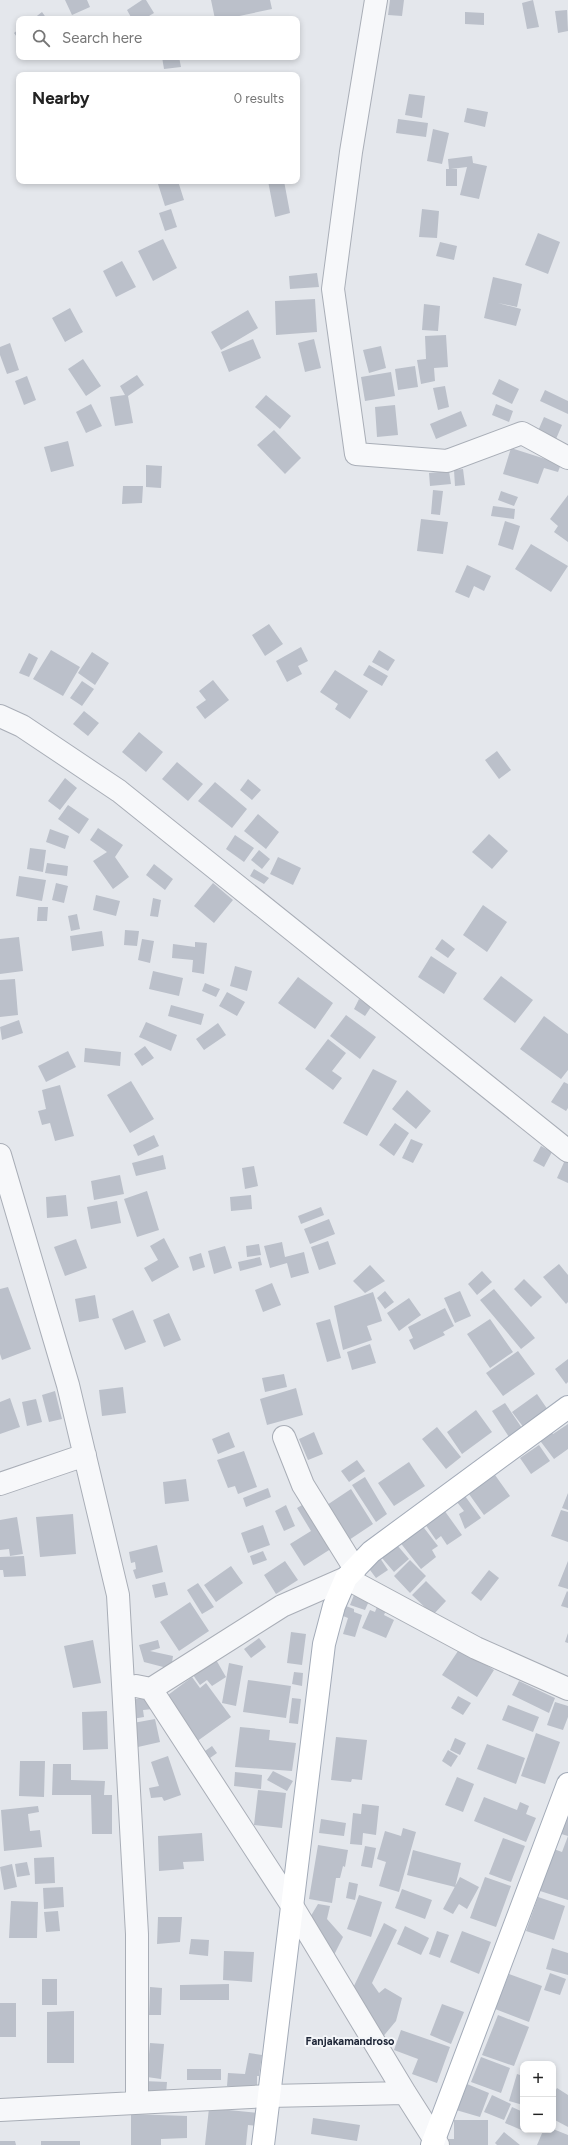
<!DOCTYPE html>
<meta charset="utf-8">
<style>
body{margin:0;font-family:Figtree,sans-serif;background:#f6f6f6;color:#222}
.controls{position:absolute;right:12px;bottom:12px;display:grid;overflow:hidden;border-radius:8px;box-shadow:0 2px 6px #0003}
.controls button{width:36px;height:36px;display:grid;place-items:center;padding:0;border:0;border-bottom:1px solid #e0e0e0;background:#fff;color:#222;font:20px sans-serif}
.list{margin:0;padding:0;list-style:none}
h2{display:flex;justify-content:space-between;align-items:center;height:52px;margin:0;padding:0 16px;font-size:17px}
h2 small{font-size:13px;font-weight:400;color:#767676}
.icon{flex:none;width:22px;height:22px;fill:none;stroke:currentColor;stroke-width:2;stroke-linecap:round;stroke-linejoin:round}
.map{position:relative;flex:none;width:568px;height:2145px;overflow:hidden}
.search{position:absolute;background:#fff;box-shadow:0 2px 6px #0003;left:16px;top:16px;width:284px;height:44px;display:flex;align-items:center;gap:10px;box-sizing:border-box;padding:0 14px;border-radius:8px;color:#767676;font-size:15px}
.panel{position:absolute;background:#fff;box-shadow:0 2px 6px #0003;left:16px;top:72px;width:284px;height:112px;border-radius:8px}
.map>svg:first-child{display:block}
.building{fill:#bbc0ca}
.lines{fill:none;stroke-linecap:round;stroke-linejoin:round}
.minor-casing{stroke:#a9aeb7;stroke-width:24}
.major-casing{stroke:#a3abb8;stroke-width:24}
.minor{stroke:#f7f8fa;stroke-width:22}
.major{stroke:#fff;stroke-width:22}
.labels{text-anchor:middle;dominant-baseline:central;stroke-width:4;stroke-linejoin:round;paint-order:stroke}
.neighbourhood-label{font-size:11px;font-weight:bold;fill:#1d2536;stroke:#f4f6f9}
</style>
<div class="map">
<svg width="568" height="2145" viewBox="0 0 568 2145">
<rect width="100%" height="100%" fill="#e4e7ec"/>
<path class="building" d="M65 0H87L90 7 72 15Z
M142 0H146L154 13 144 19H132L127 10Z
M211 0H270L272 9 225 19H215Z
M390 0H404L402 16 388 15Z
M533 0 539 27 527 29 522 3Z
M567 10 568 31 558 33 555 11Z
M42 12 47 19H33Z
M465 12 484 13V25L465 24Z
M19 29V40L14 33Z
M162 57H179L181 67 164 69Z
M409 94 425 96 422 118 405 115Z
M467 108 488 112 485 127 464 122Z
M398 119 428 123 426 137 396 133Z
M433 129 449 133 442 164 427 161Z
M472 156 473 163 487 166 479 199 460 195 467 167 451 169H457V186H446V169H449L448 159Z
M167 181H178L184 200 165 206 158 184Z
M268 181H284L290 213 275 217Z
M171 209 177 227 165 231 159 213Z
M422 209 439 211 437 238 419 237Z
M538 233 560 242 548 274 525 265Z
M163 239 177 268 153 281 138 251Z
M440 242 457 246 454 260 436 256Z
M122 261 136 287 116 297 103 271Z
M317 273 319 287 290 289 289 276Z
M493 277 522 284 517 307 498 303 521 309 516 326 484 318Z
M315 299 317 332 276 335 275 301Z
M424 304 440 306 438 331 422 330Z
M70 308 83 332 65 342 52 318Z
M248 310 258 328 221 350 211 332Z
M446 335 448 367 434 368 435 381 421 384 417 360 426 359 425 336Z
M253 339 261 358 229 372 221 352Z
M314 339 321 368 305 372 298 343Z
M10 343 19 370 7 374 0 355V347Z
M381 346 386 368 369 373 363 350Z
M83 359 101 386 86 396 68 369Z
M415 366 418 387 398 390 395 369Z
M391 372 395 396 365 401 361 377Z
M137 375 144 385 128 396 133 423 115 426 110 397 125 395 120 386Z
M27 376 36 400 24 405 15 381Z
M499 379 519 389 512 404 492 394Z
M445 386 449 407 438 410 433 388Z
M545 390 568 401V414L540 401Z
M266 395 291 416 280 429 255 407Z
M91 404 102 426 86 433 76 412Z
M496 404 513 411 509 422 492 415Z
M395 405 398 435 377 437 375 407Z
M461 411 467 426 436 439 430 424Z
M544 417 562 425 556 439 538 431Z
M274 430 301 458 285 474 257 445Z
M68 441 74 466 51 472 44 447Z
M511 448 561 464 558 472 544 468 538 484 503 474Z
M146 465 162 466 161 488 146 487Z
M463 469 465 485 455 486 454 470Z
M449 471 451 484 430 486 429 473Z
M123 486H143L142 503 122 504Z
M433 490 443 491 440 515 431 514Z
M501 491 518 497 514 506 498 500Z
M568 495V542L554 532 558 526 550 519Z
M493 506 515 509 514 519 491 516Z
M421 519 448 522 443 554 417 551Z
M505 521 520 526 513 550 498 545Z
M531 544 568 566 551 592 515 569Z
M467 565 491 576 484 591 474 586 469 598 455 592Z
M269 624 283 644 265 656 252 635Z
M301 647 308 661 298 666 302 674 287 682 276 661Z
M51 650 80 667 63 696 33 679Z
M379 650 395 660 388 671 372 662Z
M92 652 109 663 95 685 78 673Z
M29 653 38 658 29 677 19 673Z
M369 665 388 676 382 686 363 675Z
M335 670 368 691 350 719 335 709 338 704 320 692Z
M213 680 229 700 205 719 196 707 206 700 199 691Z
M82 681 94 689 82 706 70 698Z
M84 711 99 723 88 736 73 724Z
M139 732 163 752 146 772 122 752Z
M497 751 511 770 499 779 485 760Z
M177 762 203 784 188 801 162 779Z
M65 778 77 788 60 810 48 801Z
M248 779 261 790 252 800 240 790Z
M215 782 247 809 232 828 198 801Z
M68 805 89 819 79 834 58 819Z
M258 814 279 832 266 849 244 831Z
M98 828 123 845 115 857 129 877 113 889 93 861 107 852 90 840Z
M50 829 69 836 65 849 46 842Z
M489 834 508 851 492 869 472 852Z
M235 835 254 848 244 862 226 849Z
M30 848 46 850 43 872 27 869Z
M259 850 270 859 262 869 251 860Z
M278 857 301 868 293 885 270 874Z
M47 863 68 866 67 876 45 873Z
M154 864 173 879 165 890 146 875Z
M254 869 269 878 264 884 250 876Z
M19 876 46 880 42 901 16 896Z
M56 883 68 886 64 903 52 900Z
M213 883 233 900 214 923 194 906Z
M96 895 120 901 116 916 93 910Z
M153 898 161 900 158 917 150 916Z
M483 905 507 922 487 952 463 935Z
M38 907H48L47 921H37Z
M77 914 80 929 71 931 68 916Z
M125 930 139 931 137 946 124 945Z
M102 931 104 946 72 951 70 936Z
M19 937 23 971 0 974V939Z
M142 939 154 941 150 963 138 960Z
M442 939 455 949 448 958 435 949Z
M195 942 207 943 204 974 192 972 193 960 172 958 173 944 195 947Z
M431 956 457 973 444 994 418 977Z
M235 966 252 971 247 991 230 986Z
M153 971 183 978 179 996 149 989Z
M501 976 533 1000 515 1023 483 999Z
M298 977 333 1003 315 1029 278 1003Z
M15 979 18 1015 0 1017V980Z
M205 983 220 989 216 997 202 991Z
M227 992 245 1002 237 1016 219 1006Z
M359 999 371 1007 365 1016 354 1009Z
M171 1005 204 1014 201 1025 168 1016Z
M346 1015 376 1037 360 1059 330 1036Z
M544 1016 568 1034V1070L561 1079 520 1049Z
M19 1020 23 1033 2 1040 0 1027Z
M146 1022 177 1035 171 1051 139 1037Z
M218 1023 226 1035 204 1050 196 1039Z
M328 1039 346 1053 332 1071 342 1078 333 1090 305 1069Z
M145 1046 154 1058 142 1066 134 1054Z
M85 1048 121 1052 120 1066 84 1062Z
M68 1051 76 1067 46 1082 38 1066Z
M373 1069 397 1081 367 1136 343 1123Z
M131 1081 154 1119 130 1133 107 1095Z
M564 1082 568 1084V1108L566 1111 551 1102Z
M60 1085 74 1136 55 1141 50 1123 42 1125 38 1111 46 1109 42 1090Z
M407 1090 431 1111 416 1129 392 1109Z
M395 1123 409 1133 394 1156 379 1145Z
M154 1135 159 1146 138 1156 133 1145Z
M411 1139 423 1144 413 1163 402 1158Z
M541 1146 552 1152 544 1167 533 1161Z
M163 1155 166 1169 136 1176 132 1163Z
M565 1160 568 1161V1183L557 1178Z
M254 1166 258 1186 245 1189 242 1168Z
M120 1175 124 1194 94 1200 91 1181Z
M147 1191 159 1230 137 1237 124 1199Z
M66 1195 68 1216 47 1218 46 1197Z
M251 1195 252 1209 231 1211 230 1197Z
M117 1201 121 1223 91 1229 87 1207Z
M321 1207 324 1215 301 1224 298 1216Z
M329 1219 335 1234 310 1244 304 1229Z
M164 1238 179 1267 152 1282 144 1268 158 1260 150 1246Z
M76 1239 87 1268 65 1276 54 1247Z
M328 1241 336 1264 319 1270 311 1247Z
M282 1242 285 1257 304 1252 309 1273 291 1278 287 1263 270 1268 264 1246Z
M259 1244 261 1255 247 1257 246 1246Z
M225 1246 232 1268 214 1274 208 1251Z
M201 1253 205 1267 193 1271 189 1257Z
M260 1257 262 1265 240 1271 238 1262Z
M559 1264 568 1275V1302L566 1304 543 1277Z
M370 1265 385 1281 365 1293 353 1281Z
M482 1271 492 1282 477 1295 468 1284Z
M524 1279 542 1297 531 1307 514 1289Z
M272 1283 281 1305 263 1312 255 1290Z
M8 1287 31 1349 2 1360 0 1354V1289Z
M494 1289 535 1338 521 1349 480 1300Z
M385 1291 394 1302 385 1309 377 1298Z
M460 1291 471 1316 455 1323 444 1298Z
M373 1292 382 1321 367 1326 372 1340 343 1350 334 1306Z
M95 1295 99 1318 79 1322 75 1299Z
M409 1298 421 1315 399 1331 387 1313Z
M445 1308 454 1326 443 1332 445 1335 414 1350 409 1340 413 1338 408 1327Z
M133 1310 146 1342 125 1350 112 1319Z
M169 1313 181 1340 164 1347 153 1320Z
M330 1319 341 1358 327 1362 316 1323Z
M490 1319 513 1352 490 1368 467 1334Z
M370 1344 376 1363 352 1370 347 1352Z
M518 1351 535 1374 503 1396 486 1373Z
M568 1359V1382L566 1384 555 1369Z
M284 1374 287 1387 265 1392 262 1378Z
M123 1387 126 1413 102 1416 99 1390Z
M296 1388 303 1415 267 1425 260 1399Z
M55 1391 62 1419 49 1422 42 1395Z
M537 1394 548 1410 524 1428 512 1412Z
M10 1398 20 1427 0 1434V1402Z
M36 1399 42 1422 27 1426 22 1402Z
M505 1403 522 1428 509 1437 492 1411Z
M476 1410 492 1432 462 1454 447 1432Z
M568 1424V1449L554 1459 538 1438 549 1429 553 1434Z
M437 1427 461 1457 446 1469 422 1439Z
M229 1432 235 1447 218 1454 212 1439Z
M314 1432 323 1454 308 1460 299 1439Z
M539 1445 550 1461 531 1474 520 1458Z
M244 1451 257 1487 238 1494 235 1486 228 1488 217 1460Z
M357 1460 365 1471 349 1482 341 1471Z
M409 1462 425 1486 394 1506 378 1483Z
M495 1475 510 1496 484 1515 469 1494Z
M365 1477 387 1514 376 1522 352 1485Z
M186 1479 189 1501 165 1504 163 1482Z
M268 1488 271 1497 246 1507 243 1498Z
M351 1489 373 1524 343 1544 321 1509Z
M568 1493V1510L562 1508Z
M465 1496 481 1518 465 1529 459 1514 464 1511 457 1502Z
M309 1501 337 1545 304 1566 290 1544 311 1531 297 1508Z
M286 1505 295 1526 284 1531 275 1511Z
M444 1510 462 1535 447 1545 441 1536 436 1540 425 1524Z
M561 1510 568 1512V1542L551 1536Z
M73 1514 76 1554 40 1557 36 1517Z
M17 1517 23 1554 10 1556 9 1549 0 1550V1520Z
M421 1524 438 1546 432 1550 436 1557 421 1569 399 1541Z
M263 1525 270 1545 248 1553 241 1533Z
M157 1545 163 1572 136 1579 133 1570 136 1569 135 1562 131 1563 129 1552Z
M397 1545 409 1559 394 1572 382 1558Z
M263 1551 267 1560 253 1565 250 1556Z
M24 1556 26 1576 4 1577 3 1570H0V1557Z
M380 1558 388 1570 376 1578 367 1566Z
M410 1560 426 1576 410 1593 394 1576Z
M285 1561 298 1580 276 1594 264 1575Z
M568 1561V1589L558 1586Z
M231 1566 243 1583 216 1602 204 1585Z
M489 1570 499 1578 481 1601 471 1593Z
M426 1581 446 1601 433 1615 412 1595Z
M165 1582 168 1595 155 1598 152 1585Z
M198 1583 214 1607 202 1614 187 1590Z
M567 1591 568 1592V1608L561 1606Z
M354 1595 369 1601 365 1610 350 1605Z
M190 1602 209 1631 179 1651 160 1622Z
M378 1604 387 1608 384 1615 394 1620 386 1638 362 1628 370 1610 375 1612Z
M346 1606 354 1609V1612L362 1615 355 1637 343 1634 348 1618 343 1616Z
M291 1632 306 1634 302 1665 287 1663Z
M568 1633V1643L565 1642Z
M259 1638 266 1647 251 1658 244 1649Z
M93 1640 101 1683 73 1688 64 1646Z
M158 1640 160 1648 150 1651 173 1656 171 1669 144 1662 139 1645Z
M460 1648 494 1670 477 1697 442 1675Z
M215 1658 226 1677 212 1686 207 1680 200 1685 193 1675Z
M229 1663 243 1666 236 1706 222 1703Z
M294 1672 303 1673 302 1686 292 1684Z
M192 1677 200 1688 206 1683 231 1717 196 1742 164 1698Z
M248 1680 291 1686 286 1718 243 1712Z
M519 1681 555 1698 549 1713 512 1695Z
M458 1696 471 1703 463 1715 451 1708Z
M151 1697 153 1709 143 1710 144 1717 132 1719 129 1700Z
M292 1698 301 1699 298 1724 289 1723Z
M555 1702 568 1706V1717L563 1730 547 1725Z
M508 1705 539 1717 533 1732 502 1720Z
M107 1711 108 1749 83 1750 82 1712Z
M155 1719 160 1742 138 1747 133 1723Z
M240 1727 270 1730 269 1740 296 1743 292 1771 235 1767Z
M536 1733 560 1742 545 1784 521 1776Z
M336 1737 367 1740 362 1780 352 1779 351 1782 331 1780Z
M455 1738 466 1743 460 1755 450 1750Z
M487 1744 525 1758 516 1784 477 1769Z
M212 1746 217 1753 210 1758 205 1751Z
M448 1750 458 1756 451 1767 442 1761Z
M168 1756 181 1795 164 1801 162 1797 151 1798 149 1788 159 1786 151 1762Z
M20 1761H45L44 1797 19 1796Z
M53 1764H71V1780L105 1781 104 1795H112V1834H92L91 1795H52Z
M273 1771 293 1781 287 1791 267 1780Z
M235 1772 262 1775 261 1789 234 1786Z
M457 1777 474 1784 463 1812 445 1805Z
M258 1790 286 1793 282 1828 254 1825Z
M484 1797 517 1810 520 1802 529 1806 526 1814 536 1818 526 1842 474 1821Z
M362 1804 379 1806 376 1835 363 1833 362 1845 350 1844 353 1813 361 1814Z
M568 1804V1836L558 1833Z
M38 1806 39 1812 28 1814 30 1831 40 1830 42 1847 4 1851 1 1810Z
M321 1819 346 1823 344 1836 319 1833Z
M403 1828 416 1832 399 1892 379 1886 386 1862 377 1859 385 1831 401 1836Z
M202 1833 204 1861 183 1862 184 1869 159 1871 158 1836Z
M568 1836V1900L537 1890 551 1848 562 1852Z
M503 1838 525 1846 511 1882 489 1874Z
M318 1845 348 1850 345 1867 343 1866 340 1878H336L332 1903 309 1899Z
M365 1846 376 1848 372 1868 361 1866Z
M413 1850 461 1863 455 1887 407 1875Z
M54 1857 55 1883 35 1884 34 1858Z
M27 1862 30 1875 17 1877 15 1864Z
M12 1864 17 1887 4 1890 0 1867Z
M460 1877 479 1887 467 1909 459 1904 453 1914 443 1909Z
M485 1877 511 1886 496 1927 470 1918Z
M349 1882 358 1884 355 1900 346 1898Z
M63 1887 64 1907 44 1909 43 1888Z
M402 1889 432 1900 425 1919 395 1908Z
M359 1895 382 1902 371 1937 347 1929Z
M538 1897 565 1906 554 1940 526 1931Z
M11 1901 38 1902 37 1938H9Z
M318 1904 330 1906 327 1919 343 1937 334 1955 309 1919Z
M58 1911 60 1931 46 1932 44 1912Z
M158 1917H182L180 1942 157 1944Z
M384 1923 397 1930 372 1983 379 1993 385 1988 402 1998 396 2021 381 2039 353 1988Z
M405 1926 429 1938 421 1955 397 1944Z
M437 1931 449 1935 440 1958 429 1954Z
M462 1931 491 1942 479 1974 450 1962Z
M191 1939 209 1940 208 1956 189 1954Z
M552 1948 568 1953V1975L546 1969Z
M224 1951 254 1952 252 1982 223 1980Z
M550 1973 566 1979 560 1995 544 1990Z
M509 1974 542 1986 529 2022 495 2009Z
M42 1979H57V2005H42Z
M229 1984V2000H180V1985Z
M150 1987 162 1988 161 2015H149Z
M0 2003H16V2037H0Z
M442 2004 464 2012 451 2044 430 2035Z
M74 2011V2063H47V2012Z
M498 2015 529 2027 514 2066 482 2055Z
M401 2030 450 2047 437 2083 412 2074 418 2059 394 2050Z
M150 2043 164 2044 161 2079 147 2077Z
M249 2053 262 2055 259 2076H257V2088L227 2086 228 2073 245 2074Z
M481 2057 510 2068 501 2093 471 2082Z
M187 2069H221V2080H187Z
M517 2074 523 2076V2105L509 2101Z
M143 2081 167 2082 166 2095 142 2093Z
M467 2084 489 2093 480 2117 456 2110Z
M557 2088 568 2095V2127L553 2119V2095Z
M492 2095 511 2104 504 2120 484 2112Z
M512 2107 523 2112V2130H527L526 2132 505 2123Z
M209 2108 259 2113 258 2126 248 2125 246 2145H205Z
M131 2114 187 2116V2138L161 2139V2145H131Z
M313 2118 360 2125 357 2141 311 2134Z
M454 2120H488V2145H448V2139H454Z
M553 2129 568 2135V2145H537L543 2131 541 2130Z
M504 2132 520 2145H497L495 2143Z
M0 2141H15L16 2145H0Z
M41 2141H80V2145H41Z"/>
<g class="lines">
<defs>
<path id="minor" d="M376 0 351 152 333 289 356 454 447 461 522 433 568 458
M0 716 22 726 119 791 568 1151
M0 1155 68 1385 118 1595 137 1934V2102
M284 1437 303 1485 355 1569
M0 1484 85 1455
M136 1686 151 1689 282 1606 346 1578 476 1648 568 1689
M151 1689 291 1904 405 2093 438 2145
M0 2110 269 2096 405 2093"/>
<path id="major" d="M263 2145 324 1644 334 1606 346 1578 371 1552 568 1407
M432 2145 568 1784"/>
</defs>
<use href="#minor" class="minor-casing"/>
<use href="#major" class="major-casing"/>
<use href="#minor" class="minor"/>
<use href="#major" class="major"/>
</g>
<g class="labels">
<g class="neighbourhood-label">
<text x="350" y="2041">Fanjakamandroso</text>
</g>
</g>
</svg>
<div class="controls">
<button>+</button>
<button>−</button>
</div>
<div class="search"><svg class="icon" aria-label="search" viewBox="0 0 24 24"><circle cx="10" cy="10" r="6"/><path d="M15 15l6 6"/></svg>Search here</div>
<section class="panel">
<h2>Nearby<small>0 results</small></h2>
<ul class="list">
</ul>
</section>
</div>
